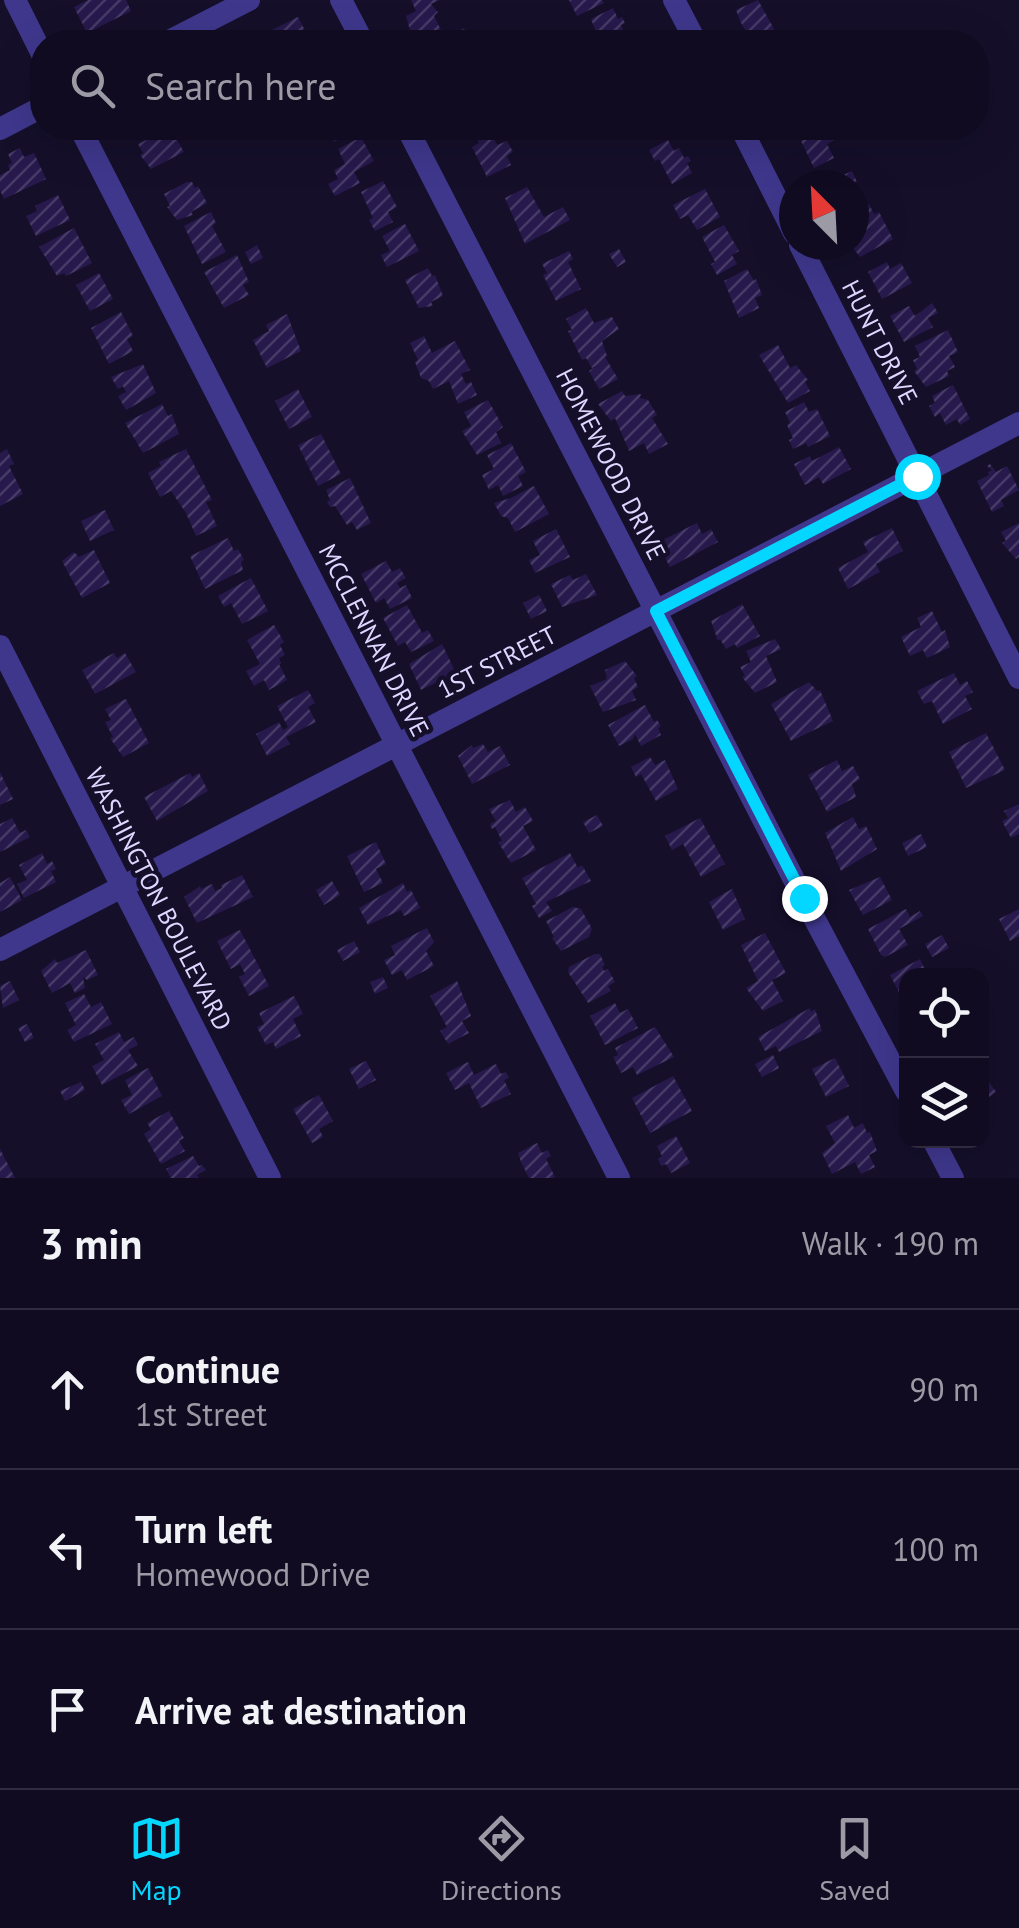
<!DOCTYPE html>
<meta charset="utf-8">
<style>
body{margin:0;font-family:"PT Sans",sans-serif;background:#191429;color:#f1f3f6}
.controls{position:absolute;right:30px;bottom:30px;display:grid;overflow:hidden;border-radius:20px;box-shadow:0 10px 40px #0002}
.controls button{width:90px;height:90px;display:grid;place-items:center;padding:0;border:0;border-bottom:2px solid #302b3e;background:#100b20;color:#f1f3f6;font:50px sans-serif}
.compass{position:absolute;left:779px;top:170px;width:90px;height:90px;border-radius:50%;background:#100b20;box-shadow:0 10px 40px #0002;rotate:336deg}
.stop{position:absolute;width:30px;height:30px;margin:-22px;border:8px solid #03d6ff;border-radius:50%;background:#fff}
.stop.end{background:#03d6ff;border-color:#fff;box-shadow:0 2px 10px #0008}
.list{margin:0;padding:0;list-style:none}
h2{display:flex;justify-content:space-between;align-items:center;height:130px;margin:0;padding:0 40px;font-size:42px}
h2 small{font-size:32px;font-weight:400;color:#9c9ba5}
.list li{display:grid;grid-template-columns:65px 1fr auto;gap:30px;align-items:center;box-sizing:border-box;height:160px;padding:0 40px;border-top:2px solid #302b3e}
.list b{display:block;font-size:38px;white-space:nowrap}
.list p{margin:0;font-size:32px;white-space:nowrap;color:#9c9ba5}
.list em{font-size:32px;font-style:normal;color:#9c9ba5}
.icon{flex:none;width:55px;height:55px;fill:none;stroke:currentColor;stroke-width:2;stroke-linecap:round;stroke-linejoin:round}
.map{position:relative;flex:none;width:1019px;height:1178px;overflow:hidden}
.search{position:absolute;background:#100b20;box-shadow:0 10px 40px #0002;left:30px;right:30px;top:30px;height:110px;display:flex;align-items:center;gap:25px;box-sizing:border-box;padding:0 35px;border-radius:40px;color:#9c9ba5;font-size:38px}
.sheet{height:610px;background:#100b20}
nav{display:flex;justify-content:space-around;align-items:center;box-sizing:border-box;height:140px;border-top:2px solid #302b3e;background:#100b20;font-size:28px;color:#9c9ba5}
nav a{display:grid;justify-items:center;gap:5px}
nav .on{color:#03d6ff}
.map>svg:first-child{display:block}
.building{fill:url(#building-hatch)}
.lines{fill:none;stroke-linecap:round;stroke-linejoin:round}
.minor{stroke:#3f378c;stroke-width:22}
.route{stroke:#03d6ff;stroke-width:12}
.labels{text-anchor:middle;dominant-baseline:central;stroke-width:9;stroke-linejoin:round;paint-order:stroke}
.street-label{font-size:25px;fill:#ded7ff;stroke:#150f2a}
</style>
<div class="map">
<svg width="1019" height="1178" viewBox="0 0 1019 1178">
<defs>
<pattern id="building-hatch" width="6" height="6" patternUnits="userSpaceOnUse" patternTransform="scale(2.5)"><rect width="6" height="6" fill="#27194c"/><path d="M-1 1l2-2M0 6l6-6M5 7l2-2" fill="none" stroke="#463a67"/></pattern>
</defs>
<rect width="100%" height="100%" fill="#150f2a"/>
<path class="building" d="M88 0H126L131 11 87 33 74 7Z
M411 0H440L431 4 438 12 434 16 442 32 421 42 414 32 411 34 406 16 416 11Z
M569 0H602L604 3 577 16Z
M758 0 779 38V42H752L740 21 736 10Z
M613 8 618 19 622 17 625 23 621 25 625 35 616 40 618 42H600L591 19Z
M298 17 311 42H266L262 35Z
M464 28 467 42H448L446 37Z
M170 128 184 152 151 169 140 155 143 153 138 144Z
M326 128H355L356 130 334 142Z
M483 128H497L500 133 493 137 497 145 507 141 513 152 507 156 511 165 487 177 472 147 479 143 474 132Z
M828 129 834 140 827 144 834 158 814 168 801 141Z
M361 137 374 161 354 172 360 183 335 196 328 184 338 179 334 170 345 164 338 149Z
M668 140 674 151 679 148 684 158 688 156 691 161 687 163 692 173 672 184 659 159 655 161 649 150Z
M20 148 24 157 34 153 46 179 4 199 0 190V175L10 170 8 165 12 163 8 154Z
M852 171 857 182 852 185H822Z
M383 181 397 207 388 212 393 222 375 231 369 220 373 218 361 192Z
M187 182H192L195 188 198 186 207 203 191 212 193 215 177 220 167 207 170 206 164 194Z
M527 187 544 217 563 207 570 220 525 244 505 198Z
M705 189 720 217 697 230 688 215 680 219 673 205Z
M58 195 70 220 36 236 26 216 37 211 35 206Z
M869 204 874 214 879 212 893 239 860 257 854 249V211Z
M211 212 216 223 212 226 226 252 202 264 184 226Z
M405 224 419 251 387 267 381 255 390 251 382 236Z
M724 225 739 251 732 255 737 264 717 275 711 264 715 262 702 237Z
M74 228 92 263 66 276 64 273 57 276 39 247Z
M257 245 263 258 251 264 245 252Z
M619 249 626 262 617 267 609 254Z
M569 251 573 259 568 262 581 289 556 301 543 275 547 273 542 264Z
M237 255 249 282 243 285 249 295 224 308 204 272Z
M887 262 890 269 901 263 912 283 882 299 868 272Z
M428 268 432 276 435 275 443 296 431 302 433 306 419 308 405 280Z
M747 269 754 281 756 279 762 295 755 298 759 308 739 318 724 281Z
M99 273 113 299 90 311 76 285Z
M932 303 938 313 928 318 933 327 904 342 890 316 909 306 915 316Z
M586 308 594 323 612 317 619 329 602 341 607 356 605 357 618 379 599 389 589 371 601 363 592 368 586 358 582 360 568 331 572 330 566 319Z
M121 312 133 336 127 339 133 351 109 364 91 328Z
M287 314 301 351 267 368 253 340 269 331 266 325Z
M948 330 958 352 949 356 955 367 947 371 949 376 926 387 914 371 917 369 913 360 920 357 915 346Z
M424 336 432 353 455 341 470 370 461 374 466 384 471 382 477 395 458 404 449 381 433 389 429 381 421 378 415 362 418 360 410 343Z
M778 345 790 368 796 365 808 380 805 382 810 391 788 403 759 355Z
M143 364 156 393 126 410 118 396 126 392 123 386 118 389 111 377Z
M953 385 970 419 960 425 957 419 946 425 940 413 935 417 929 406 935 403 932 396Z
M298 389 312 417 289 429 275 401Z
M622 391 625 396 641 394 640 398 648 400 657 415 652 418 668 444 649 454 644 443 629 451 615 418 611 421 598 404Z
M488 400 503 427 496 432 501 443 477 455 462 431 471 426 464 412Z
M804 402 809 412 817 409 830 436 808 447 806 443 793 449 789 440 793 438 787 425 790 423 785 412Z
M162 404 168 416 172 414 179 434 143 453 125 423Z
M321 434 341 474 318 486 298 445Z
M511 443 526 472 518 476 523 486 503 496 498 485 489 490 482 475 494 469 487 455Z
M839 447 851 469 823 484 819 477 805 485 794 464 810 456 812 461Z
M7 449 14 464 9 466 23 494 0 506V453Z
M186 449 212 500 206 502 217 526 196 536 186 513 171 491 160 497 148 473 161 466 159 462Z
M990 464 996 472 1007 466 1019 490 1001 500 1004 506 992 512 977 481 989 475 988 472 992 470 987 466Z
M350 478 371 523 357 530 352 522 347 525 335 506 330 507 327 502 330 500 326 490Z
M534 486 549 514 515 532 508 518 501 516 494 503 511 498Z
M105 510 114 530 90 541 81 521Z
M697 523 702 534 711 529 718 542 670 567 657 543Z
M1019 523V557L1016 559 1002 543 1006 541 1001 532Z
M892 528 903 551 876 564 880 572 848 589 838 568 868 552 863 542Z
M556 529 570 557 535 573 529 560 540 555 533 541Z
M228 538 234 551 238 549 244 560 241 562 243 570 205 589 190 556Z
M94 550 110 583 82 598 62 561 74 552 79 557Z
M386 561 392 572 400 568 406 578 397 583 400 588 406 585 412 598 390 609 384 598 376 603 361 574Z
M586 574 597 595 562 607 551 584 570 575 573 580Z
M251 578 268 611 242 624 231 603 224 607 218 596Z
M539 595 547 611 531 619 523 603Z
M742 604 760 636 737 648 735 644 726 649 720 639 718 641 711 621Z
M407 605 422 633 428 630 434 641 411 652 405 642 398 646 383 618Z
M932 611 942 632 945 630 950 647 927 658 923 650 910 656 901 637 921 627 917 618Z
M274 625 284 642 280 645 285 655 279 658 281 663 279 664 287 680 269 690 264 680 254 686 246 671 260 664 247 640Z
M775 639 781 649 766 656 777 682 755 693 742 677 745 676 740 667 751 662 746 651Z
M442 644 456 673 421 690 409 664Z
M114 653 117 658 125 653 136 672 95 694 82 670Z
M625 661 637 676 634 678 638 687 632 691 636 700 603 712 590 686 607 679 605 670Z
M954 673 960 685 967 681 973 692 965 696 972 709 943 724 932 701 924 704 917 691Z
M809 682 817 691 820 690 833 721 791 741 771 704Z
M308 690 315 703 308 707 316 722 286 737 290 744 267 756 256 734 279 722 283 730 288 727 277 706Z
M126 699 149 743 123 757 110 738 113 737 105 722 111 720 105 709Z
M645 705 654 722 657 720 661 726 658 728 661 735 641 746 635 734 633 739 619 746 608 725Z
M986 733 1005 770 966 788 949 752Z
M483 744 488 752 500 746 510 765 472 784 458 756 472 745 473 748Z
M650 757 655 765 665 760 678 789 656 801 641 774 636 777 631 767Z
M837 760 842 771 853 766 860 779 852 784 856 797 827 812 808 775Z
M0 772 13 799 0 805Z
M190 773 192 777 199 773 208 791 157 821 144 797Z
M510 800 516 812 525 807 533 821 523 826 536 850 511 863 498 842 502 841 495 827 492 829 490 824 496 821 489 809Z
M1019 804V834L1011 838 1002 821 1008 818 1004 811Z
M597 815 603 826 589 833 583 822Z
M853 817 859 829 866 826 877 849 841 871 825 833Z
M12 818 20 833 26 830 30 837 0 852V824Z
M700 818 725 864 701 877 683 844 672 850 665 836Z
M921 834 927 847 908 856 902 843Z
M376 842 386 864 376 869 383 883 364 892 347 856Z
M42 853 47 864 52 861 56 869 51 871 56 882 24 898 17 884 27 880 19 865Z
M570 853 578 868 582 865 591 881 546 902 552 911 539 918 532 906 536 904 522 878Z
M242 875 253 897 197 923 184 897 200 886 201 889 212 884 215 891 222 888 221 885Z
M10 877 22 900 0 912V883Z
M880 877 892 900 863 915 849 890Z
M332 881 340 895 324 905 316 890Z
M403 883 407 892 411 890 420 908 404 916 401 910 368 925 359 908Z
M732 889 745 919 723 930 709 902Z
M573 907 581 909 592 929 589 937 561 951 552 938 554 937 546 921Z
M906 909 910 917 920 911 923 916 899 929 908 945 885 957 881 955 868 929Z
M1019 909V936L1010 941 999 919Z
M427 928 434 942 426 951 434 966 407 980 402 970 392 975 384 960 395 955 391 946Z
M240 930 269 986 249 996 239 977 245 974 240 964 231 969 217 941Z
M765 933 786 973 772 980 783 1001 763 1011 746 988 758 981 741 945Z
M942 935 949 948 932 957 925 944Z
M354 941 360 952 343 961 337 950Z
M86 950 98 975 87 980 83 977 85 988 75 993 70 983 52 993 41 971 55 959 57 963Z
M595 954H600L605 965 602 967 604 971 608 969 615 982 608 986 611 991 588 1003 568 972 569 967Z
M920 959 928 976H906V990L900 994 890 975Z
M383 977 388 988 375 994 370 982Z
M10 981 19 1000 3 1008 0 986Z
M457 981 471 1016 462 1021 469 1033 448 1044 440 1031 447 1027 430 996Z
M84 994 91 1007 101 1002 112 1024 74 1042 67 1030 76 1025 65 1003Z
M294 996 303 1014 293 1019 301 1036 276 1049 273 1042 266 1045 257 1027 264 1024 259 1013Z
M615 1003 620 1013 628 1009 638 1028 605 1045 590 1016Z
M810 1008 811 1012 815 1009 822 1031 779 1052 776 1046 765 1051 758 1037Z
M27 1024 34 1038 25 1042 18 1028Z
M655 1027 674 1057 637 1075 633 1067 621 1073 613 1057 618 1055 615 1048Z
M119 1032 124 1042 134 1037 138 1045 128 1050 138 1066 102 1085 92 1066 104 1060 95 1044Z
M773 1055 779 1068 762 1077 755 1064Z
M835 1058 849 1086 826 1097 812 1069Z
M366 1061 376 1080 359 1089 349 1069Z
M468 1062 474 1075 496 1064 501 1074 506 1072 509 1078 504 1080 511 1094 481 1108 469 1083 455 1090 446 1073Z
M148 1068 162 1096 129 1114 121 1100 132 1095 125 1080Z
M673 1076 692 1111 650 1133 632 1098Z
M81 1082 85 1090 65 1101 60 1091Z
M989 1082 996 1092 982 1102V1087Z
M319 1095 333 1121 319 1129 323 1137 312 1143 293 1109Z
M169 1111 184 1138 179 1141 185 1151 161 1164 144 1134 151 1129 147 1123Z
M848 1115 854 1128 863 1123 867 1133 870 1132 877 1151 869 1155 875 1167 861 1174 855 1162 832 1174 822 1153 835 1143 826 1126Z
M676 1136 690 1163 671 1173 666 1164 661 1166 658 1159 662 1156 657 1146Z
M537 1143 542 1153 548 1150 551 1156 546 1159 555 1177 552 1178H529L521 1162 518 1153Z
M0 1149 15 1178H0Z
M193 1156 199 1166 202 1165 206 1170 197 1175 199 1178H171L166 1169Z"/>
<g class="lines">
<path class="minor" d="M15 0 42 54
M341 0 363 42
M674 0 696 42
M167 42 249 0
M80 128 619 1178
M407 128 804 899 906 1091
M741 128 794 233
M0 129 42 107
M800 245 1019 678
M0 646 270 1178
M0 950 1019 423
M933 1140 953 1178"/>
</g>
<g class="lines">
<path class="route" d="M804 898 656 611 917 476"/>
</g>
<g class="labels">
<g class="street-label">
<text transform="translate(880 342) rotate(63)">HUNT DRIVE</text>
<text transform="translate(611 464) rotate(63)">HOMEWOOD DRIVE</text>
<text transform="translate(374 640) rotate(63)">MCCLENNAN DRIVE</text>
<text transform="translate(497 662) rotate(-27)">1ST STREET</text>
<text transform="translate(159 899) rotate(63)">WASHINGTON BOULEVARD</text>
</g>
</g>
</svg>
<div class="controls">
<button><svg class="icon" aria-label="locate" viewBox="0 0 24 24"><circle cx="12" cy="12" r="6"/><path d="M12 2v4M12 18v4M2 12h4M18 12h4"/></svg></button>
<button><svg class="icon" aria-label="layers" viewBox="0 0 24 24"><path d="M12 4l9 5-9 5-9-5zM3 14l9 5 9-5"/></svg></button>
</div>
<svg class="compass" viewBox="-18 -18 36 36"><path d="M0-13l5 13h-10z" fill="#e53935"/><path d="M0 13l5-13h-10z" fill="#9c9ba5"/></svg>
<div class="stop" style="left:917px;top:476px"></div>
<div class="stop end" style="left:804px;top:898px"></div>
<div class="search"><svg class="icon" aria-label="search" viewBox="0 0 24 24"><circle cx="10" cy="10" r="6"/><path d="M15 15l6 6"/></svg>Search here</div>
</div>
<section class="sheet">
<h2>3 min<small>Walk · 190 m</small></h2>
<ul class="list">
<li><svg class="icon" aria-label="ahead" viewBox="0 0 24 24"><path d="M12 20V5M6 11l6-6 6 6"/></svg><div><b>Continue</b><p>1st Street</p></div><em>90 m</em></li>
<li><svg class="icon" aria-label="left" viewBox="0 0 24 24"><path d="M17 20v-9H6M10 6l-5 5 5 5"/></svg><div><b>Turn left</b><p>Homewood Drive</p></div><em>100 m</em></li>
<li><svg class="icon" aria-label="arrive" viewBox="0 0 24 24"><path d="M6 21V4h12l-3 4 3 4H6"/></svg><div><b>Arrive at destination</b></div></li>
</ul>
</section>
<nav>
<a class="on"><svg class="icon" aria-label="map" viewBox="0 0 24 24"><path d="M3 6l6-2 6 2 6-2v14l-6 2-6-2-6 2zM9 4v14M15 6v14"/></svg>Map</a>
<a><svg class="icon" aria-label="directions" viewBox="0 0 24 24"><path d="M12 3l9 9-9 9-9-9zM9 14v-3h6M13 9l2 2-2 2"/></svg>Directions</a>
<a><svg class="icon" aria-label="saved" viewBox="0 0 24 24"><path d="M7 4h10v16l-5-4-5 4z"/></svg>Saved</a>
</nav>
